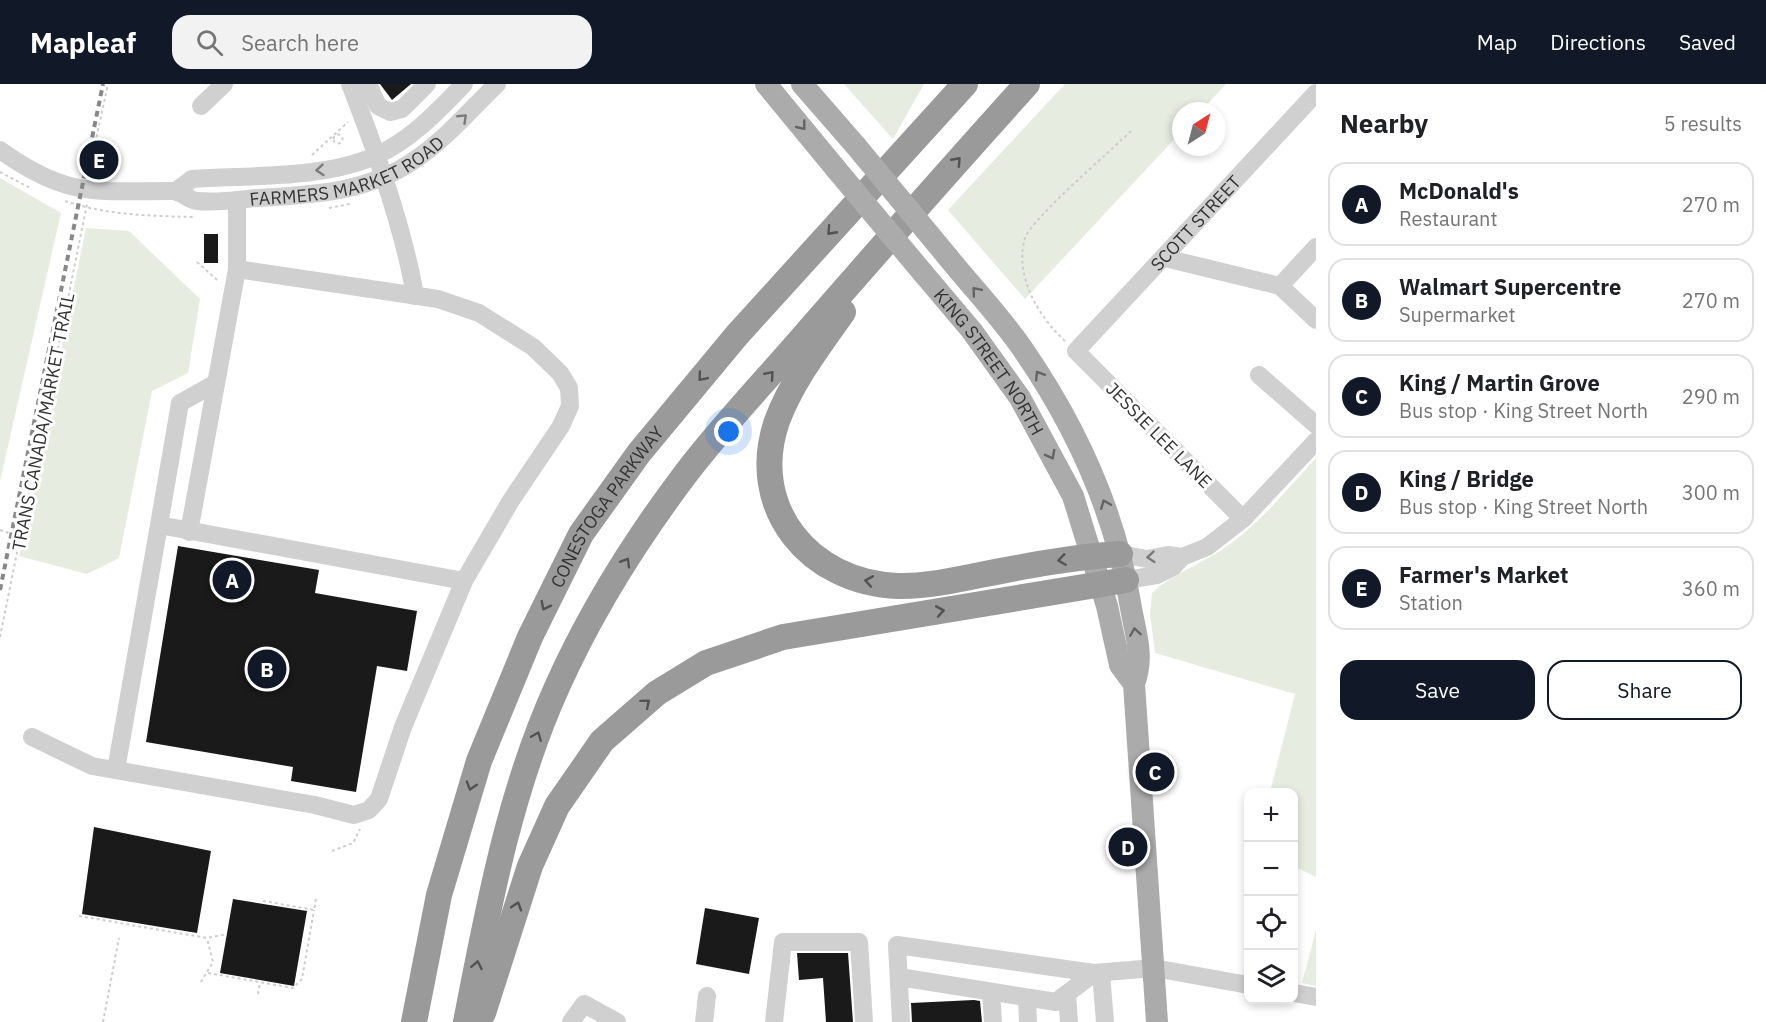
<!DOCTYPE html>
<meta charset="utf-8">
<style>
body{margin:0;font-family:"IBM Plex Sans",sans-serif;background:#f2f2f2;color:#202124}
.controls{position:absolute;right:18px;bottom:18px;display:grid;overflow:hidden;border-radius:12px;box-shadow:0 3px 9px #0003}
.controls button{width:54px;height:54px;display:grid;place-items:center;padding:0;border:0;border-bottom:2px solid #e0e0e0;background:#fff;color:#202124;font:30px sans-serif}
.compass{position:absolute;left:1172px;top:18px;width:54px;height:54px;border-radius:50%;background:#fff;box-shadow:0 3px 9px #0003;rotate:36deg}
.you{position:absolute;left:729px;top:348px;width:21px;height:21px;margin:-15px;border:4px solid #fff;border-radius:50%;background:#1a73e8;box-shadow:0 0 0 9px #1a73e833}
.badge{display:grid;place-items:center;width:39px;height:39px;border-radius:50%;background:#111827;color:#fff;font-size:20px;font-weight:700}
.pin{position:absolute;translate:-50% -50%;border:3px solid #fff;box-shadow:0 2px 6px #0006}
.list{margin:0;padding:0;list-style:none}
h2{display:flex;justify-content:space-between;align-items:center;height:78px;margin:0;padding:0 24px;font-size:26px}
h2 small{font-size:20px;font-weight:400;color:#757577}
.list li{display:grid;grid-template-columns:39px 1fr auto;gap:18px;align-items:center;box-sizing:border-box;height:84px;margin:0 12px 12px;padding:0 12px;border:2px solid #e0e0e0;border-radius:18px}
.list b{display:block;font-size:22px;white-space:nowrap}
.list p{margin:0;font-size:20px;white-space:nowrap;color:#757577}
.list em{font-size:20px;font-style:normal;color:#757577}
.actions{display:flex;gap:12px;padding:18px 24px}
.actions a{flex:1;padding:14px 0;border:2px solid #111827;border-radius:18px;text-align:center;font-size:21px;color:#111827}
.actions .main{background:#111827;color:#fff}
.icon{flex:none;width:33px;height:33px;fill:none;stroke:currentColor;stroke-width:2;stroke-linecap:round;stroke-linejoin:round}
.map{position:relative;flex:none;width:1316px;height:938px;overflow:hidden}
header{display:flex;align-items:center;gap:36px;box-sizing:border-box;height:84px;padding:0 30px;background:#111827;color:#fff}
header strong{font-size:28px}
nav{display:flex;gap:33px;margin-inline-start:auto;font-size:21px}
.search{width:420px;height:54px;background:#f2f2f2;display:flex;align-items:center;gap:15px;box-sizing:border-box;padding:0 21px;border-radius:18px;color:#757577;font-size:22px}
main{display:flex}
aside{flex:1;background:#fff}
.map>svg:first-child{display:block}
.green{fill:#e6ecdf}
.building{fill:#1a1a1a}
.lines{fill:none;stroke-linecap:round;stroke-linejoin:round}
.path{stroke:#cdcdcd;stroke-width:2;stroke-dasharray:3 3;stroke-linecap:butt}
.minor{stroke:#d0d0d0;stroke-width:18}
.major{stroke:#ababab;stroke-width:22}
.highway{stroke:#9a9a9a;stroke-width:26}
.rail{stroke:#888;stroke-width:4;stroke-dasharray:6 4.5;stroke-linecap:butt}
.major-bridge{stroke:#ababab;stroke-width:22}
.oneway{stroke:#7a7a7a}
.oneway2{stroke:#636363}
.oneway3{stroke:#525252}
.labels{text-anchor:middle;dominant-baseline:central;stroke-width:6;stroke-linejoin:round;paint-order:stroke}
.street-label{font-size:18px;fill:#333;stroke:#fff}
</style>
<header>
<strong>Mapleaf</strong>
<div class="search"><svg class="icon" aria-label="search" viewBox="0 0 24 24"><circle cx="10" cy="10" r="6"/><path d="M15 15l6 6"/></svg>Search here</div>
<nav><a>Map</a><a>Directions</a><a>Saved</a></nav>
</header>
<main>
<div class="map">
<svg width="1316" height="938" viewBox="0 0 1316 938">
<rect width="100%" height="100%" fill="#fff"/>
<path class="green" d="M844 0H924L893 55Z
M1065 0H1226L1201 27H1181V48L1025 215 948 126Z
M0 94 61 129 0 397Z
M86 144 129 147 200 215 188 289 152 307 119 474 87 490 19 472Z
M1316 374V793L1294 782V708H1270L1295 610 1155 569 1150 530 1152 509C1172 490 1199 481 1223 465 1259 441 1287 405 1316 374Z
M1316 846V902L1302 899Z"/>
<path class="building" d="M380 0H411L392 16Z
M204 150H218V179H204Z
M178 462 319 486 315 509 417 527 407 587 377 582 356 708 291 697 293 683 146 658Z
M94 743 211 767 197 849 82 830Z
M233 815 307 827 294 902 220 889Z
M705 824 759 834 749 890 696 880Z
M797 869H848L853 938H826L823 894 799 896Z
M974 916 980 917 982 938H912L911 919Z"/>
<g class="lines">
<path class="path" d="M333.5 55a4.5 4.5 0 1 1 9 0a4.5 4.5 0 1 1-9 0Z
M312 71 348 38
M107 86 95 81 92 74 108 0
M0 88 32 105
M65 117C106 131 151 132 193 133
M329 124 350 120
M197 178 217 196
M1065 257C1038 232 1014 192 1025 154 1031 135 1113 65 1132 46
M0 446 20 453
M0 553 87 120
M332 767 353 759 360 745
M263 817 314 826 316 814
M79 832 207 854 227 850
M208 889 293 904 302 895 314 826
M201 898 213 878 207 854
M258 910 260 898
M103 938 119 854"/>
<g class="minor">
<path d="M350 0C375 64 404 144 415 212"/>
<path d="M368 0 378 22 390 28 402 25 427 0"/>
<path d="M201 22 224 0"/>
<path id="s1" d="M0 66C67 114 95 107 172 107 181 107 188 116 197 117 216 119 237 116 256 114 310 111 366 109 413 77 445 56 470 26 497 0"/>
<path d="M176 107 192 95C249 91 323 95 375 72 410 57 438 27 464 0"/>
<path d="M1165 174 1280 202 1316 236"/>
<path d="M1280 202 1316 163"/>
<path d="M1259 291 1316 341"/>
<path d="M216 299 180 319 159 441 464 497"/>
<path id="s2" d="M1243 435 1076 267 1316 9"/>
<path d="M189 448 237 185V116"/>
<path d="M1120 470 1147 475 1168 471 1182 473"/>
<path d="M1126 496 1157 491 1173 483 1182 473 1207 463 1243 435 1316 357"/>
<path d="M32 653 92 682 315 721 354 731 369 726 379 715 403 643 464 497 510 418 561 342 570 322 569 304 560 289 533 263 479 229 438 215 237 185"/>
<path d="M116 686 159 441"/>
<path d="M1101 889 1105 938"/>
<path d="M899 893 1056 918 1094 889"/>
<path d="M991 908 993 938"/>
<path d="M1294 909 1316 913"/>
<path d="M1067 910 1069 938"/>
<path d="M1027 914 1028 938"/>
<path d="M571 938 584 920 617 938"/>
<path d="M704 938 707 912"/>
<path d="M774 938 783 858H859L864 938"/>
<path d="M901 938 897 861 1094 889 1154 884 1248 901"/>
</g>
<g class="major">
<path d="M766 0 836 85"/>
<path d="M802 0 856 62"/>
<path d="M947 172C972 203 1000 232 1022 264 1076 342 1116 430 1131 524 1136 552 1144 572 1134 600"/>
<path id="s3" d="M923 189 972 247 1020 314 1073 412 1107 522 1120 581 1134 600 1157 938"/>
</g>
<g class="highway">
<path d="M843 228C819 262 792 297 777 337 747 424 810 499 898 502 925 503 954 496 980 491 1026 482 1072 473 1120 470"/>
<path d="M483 929 530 782 557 722 602 657 657 609 706 579 783 553 1126 496"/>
<path id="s4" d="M414 938 439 811 479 677 530 553 581 450 639 369 737 251 965 0"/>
<path d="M466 938C488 825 509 709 557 603 591 527 637 454 687 388 723 341 765 297 804 252 878 167 952 83 1027 0"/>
</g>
<path class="rail" d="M0 506 103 0"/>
<path class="major-bridge" d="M856 62 947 172
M836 85 923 189"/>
</g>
<defs><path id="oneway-chevron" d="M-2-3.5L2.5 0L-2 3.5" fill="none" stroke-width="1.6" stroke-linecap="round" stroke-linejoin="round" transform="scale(1.5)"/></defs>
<g class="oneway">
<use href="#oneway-chevron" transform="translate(463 34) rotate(-44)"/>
<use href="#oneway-chevron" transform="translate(320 86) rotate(175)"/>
<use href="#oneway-chevron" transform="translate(1151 473) rotate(175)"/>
</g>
<g class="oneway2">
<use href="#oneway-chevron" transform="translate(802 42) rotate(51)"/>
<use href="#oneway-chevron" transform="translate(976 207) rotate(-130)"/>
<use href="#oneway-chevron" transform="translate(1039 291) rotate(-122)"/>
<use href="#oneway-chevron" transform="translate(1051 371) rotate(62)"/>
<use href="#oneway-chevron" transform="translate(1105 420) rotate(-112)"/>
<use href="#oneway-chevron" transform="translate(1135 548) rotate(-99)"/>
</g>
<g class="oneway3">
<use href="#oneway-chevron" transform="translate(957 77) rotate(-48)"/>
<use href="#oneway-chevron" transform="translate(831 147) rotate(132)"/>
<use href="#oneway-chevron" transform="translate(770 291) rotate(-49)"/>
<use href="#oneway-chevron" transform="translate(702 293) rotate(130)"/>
<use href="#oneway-chevron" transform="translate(1062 476) rotate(172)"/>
<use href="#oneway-chevron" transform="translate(626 478) rotate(-59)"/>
<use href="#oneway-chevron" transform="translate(869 497) rotate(-170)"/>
<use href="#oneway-chevron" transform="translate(545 522) rotate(117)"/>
<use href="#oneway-chevron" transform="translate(940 527) rotate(-10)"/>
<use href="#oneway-chevron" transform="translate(646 619) rotate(-40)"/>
<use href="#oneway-chevron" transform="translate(537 652) rotate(-68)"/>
<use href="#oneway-chevron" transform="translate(471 702) rotate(107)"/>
<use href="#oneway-chevron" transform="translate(517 822) rotate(-72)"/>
<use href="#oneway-chevron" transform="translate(477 881) rotate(-79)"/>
</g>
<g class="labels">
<g class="street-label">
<text stroke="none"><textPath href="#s1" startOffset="364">FARMERS MARKET ROAD</textPath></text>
<text stroke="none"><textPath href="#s2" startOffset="412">SCOTT STREET</textPath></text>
<text stroke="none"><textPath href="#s3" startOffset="111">KING STREET NORTH</textPath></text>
<text transform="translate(43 338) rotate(-79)">TRANS CANADA/MARKET TRAIL</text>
<text transform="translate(1159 351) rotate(45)">JESSIE LEE LANE</text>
<text stroke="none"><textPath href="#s4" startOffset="555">CONESTOGA PARKWAY</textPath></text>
</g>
</g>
</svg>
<div class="controls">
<button>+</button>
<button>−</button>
<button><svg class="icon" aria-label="locate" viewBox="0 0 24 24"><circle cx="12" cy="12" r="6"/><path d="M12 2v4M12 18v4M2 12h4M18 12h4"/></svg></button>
<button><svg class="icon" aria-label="layers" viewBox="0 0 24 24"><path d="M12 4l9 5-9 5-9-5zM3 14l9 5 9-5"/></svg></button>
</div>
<svg class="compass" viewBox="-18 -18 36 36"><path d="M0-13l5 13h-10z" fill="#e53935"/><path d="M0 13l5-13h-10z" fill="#757577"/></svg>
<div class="you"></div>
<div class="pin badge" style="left:232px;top:496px">A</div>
<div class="pin badge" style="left:267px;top:585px">B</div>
<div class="pin badge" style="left:1155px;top:688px">C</div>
<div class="pin badge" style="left:1128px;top:763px">D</div>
<div class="pin badge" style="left:99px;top:76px">E</div>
</div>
<aside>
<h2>Nearby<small>5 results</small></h2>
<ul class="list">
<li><span class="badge">A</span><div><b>McDonald's</b><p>Restaurant</p></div><em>270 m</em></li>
<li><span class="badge">B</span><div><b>Walmart Supercentre</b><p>Supermarket</p></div><em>270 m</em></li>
<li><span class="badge">C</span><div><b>King / Martin Grove</b><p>Bus stop · King Street North</p></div><em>290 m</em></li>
<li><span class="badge">D</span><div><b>King / Bridge</b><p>Bus stop · King Street North</p></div><em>300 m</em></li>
<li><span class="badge">E</span><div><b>Farmer's Market</b><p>Station</p></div><em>360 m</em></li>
</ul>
<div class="actions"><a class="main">Save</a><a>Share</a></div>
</aside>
</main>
